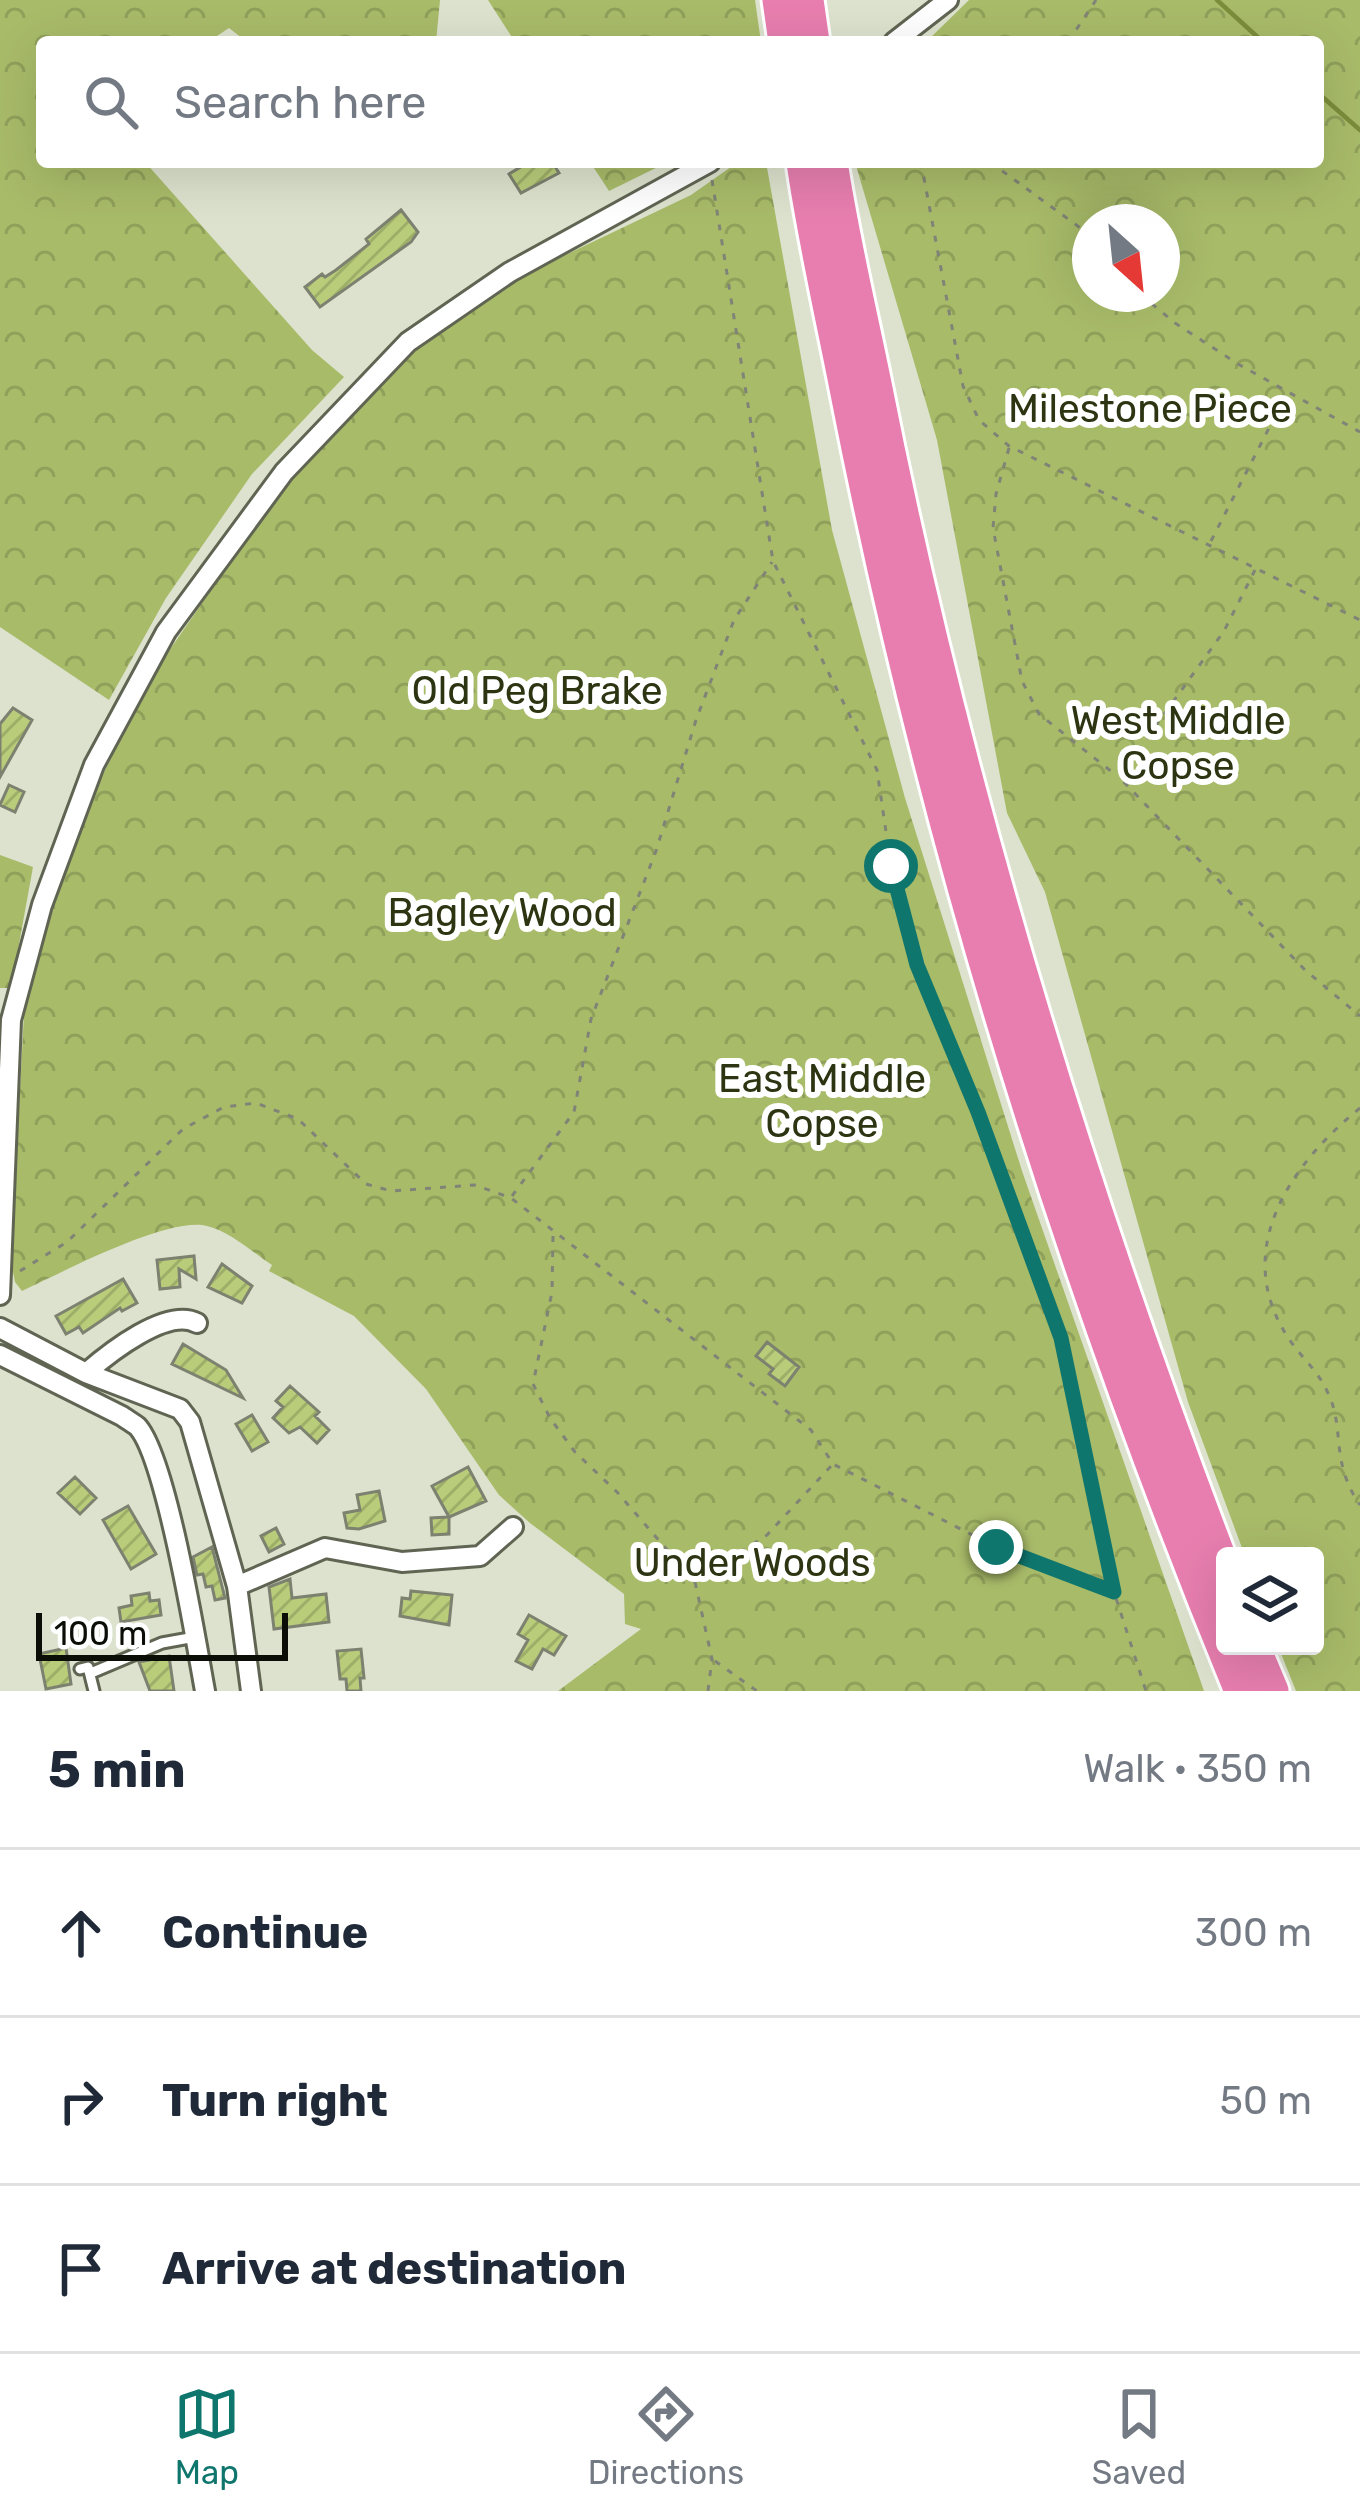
<!DOCTYPE html>
<meta charset="utf-8">
<style>
body{margin:0;font-family:Rubik,sans-serif;background:#f6f6f7;color:#1f2937}
.controls{position:absolute;right:36px;bottom:36px;display:grid;overflow:hidden;border-radius:12px;box-shadow:0 12px 48px #0002}
.controls button{width:108px;height:108px;display:grid;place-items:center;padding:0;border:0;border-bottom:3px solid #e0e1e3;background:#fff;color:#1f2937;font:60px sans-serif}
.compass{position:absolute;left:1072px;top:204px;width:108px;height:108px;border-radius:50%;background:#fff;box-shadow:0 12px 48px #0002;rotate:153deg}
.scale{position:absolute;left:36px;bottom:30px;width:252px;box-sizing:border-box;padding-left:12px;border:6px solid #0b0d07;border-top:0;font-size:33px;line-height:42px;white-space:nowrap;color:#0b0d07;-webkit-text-stroke:9px #fff;paint-order:stroke}
.stop{position:absolute;width:36px;height:36px;margin:-27px;border:9px solid #0f766e;border-radius:50%;background:#fff}
.stop.end{background:#0f766e;border-color:#fff;box-shadow:0 3px 12px #0008}
.list{margin:0;padding:0;list-style:none}
h2{display:flex;justify-content:space-between;align-items:center;height:156px;margin:0;padding:0 48px;font-size:51px}
h2 small{font-size:39px;font-weight:400;color:#747a83}
.list li{display:grid;grid-template-columns:78px 1fr auto;gap:36px;align-items:center;box-sizing:border-box;height:168px;padding:0 48px;border-top:3px solid #e0e1e3}
.list b{display:block;font-size:45px;white-space:nowrap}
.list em{font-size:39px;font-style:normal;color:#747a83}
.icon{flex:none;width:66px;height:66px;fill:none;stroke:currentColor;stroke-width:2;stroke-linecap:round;stroke-linejoin:round}
.map{position:relative;flex:none;width:1360px;height:1691px;overflow:hidden}
.search{position:absolute;background:#fff;box-shadow:0 12px 48px #0002;left:36px;right:36px;top:36px;height:132px;display:flex;align-items:center;gap:30px;box-sizing:border-box;padding:0 42px;border-radius:12px;color:#747a83;font-size:45px}
.sheet{height:660px;background:#fff}
nav{display:flex;justify-content:space-around;align-items:center;box-sizing:border-box;height:168px;border-top:3px solid #e0e1e3;background:#fff;font-size:33px;color:#747a83}
nav a{display:grid;justify-items:center;gap:6px}
nav .on{color:#0f766e}
.map>svg:first-child{display:block}
.forest{fill:url(#forest-crowns);fill-rule:evenodd}
.lines{fill:none;stroke-linecap:round;stroke-linejoin:round}
.stream{stroke:#7b8d3b;stroke-width:4.5}
.building{fill:url(#building-hatch);stroke:#7d8270;stroke-width:3}
.service-casing{stroke:#606553;stroke-width:15}
.minor-casing{stroke:#606553;stroke-width:24}
.trunk-casing{stroke:#fff;stroke-width:39}
.path{stroke:#808476;stroke-width:3;stroke-dasharray:6 9;stroke-linecap:butt}
.service{stroke:#fff;stroke-width:9}
.minor{stroke:#fff;stroke-width:18}
.trunk{stroke:#e77eaf;stroke-width:33}
.route{stroke:#0f766e;stroke-width:15}
.labels{text-anchor:middle;dominant-baseline:central;stroke-width:12;stroke-linejoin:round;paint-order:stroke}
.park-label{font-size:39px;fill:#2c3411;stroke:#fff}
</style>
<div class="map">
<svg width="1360" height="1691" viewBox="0 0 1360 1691">
<defs>
<pattern id="forest-crowns" width="20" height="18" patternUnits="userSpaceOnUse" patternTransform="scale(3)"><rect width="20" height="18" fill="#a8bb69"/><path d="M2 6a3 3 0 1 1 6 0M12 15a3 3 0 1 1 6 0" fill="none" stroke="#8fa05a"/></pattern>
<pattern id="building-hatch" width="6" height="6" patternUnits="userSpaceOnUse" patternTransform="scale(3)"><rect width="6" height="6" fill="#b8cc7a"/><path d="M-1 1l2-2M0 6l6-6M5 7l2-2" fill="none" stroke="#9dae68"/></pattern>
</defs>
<rect width="100%" height="100%" fill="#dce2cd"/>
<path class="forest" d="M0 0H440L436 42H247L229 28 208 42H42V162H145L312 350 344 377 252 474 166 598 109 700 0 627Z
M488 0H755L761 42H515Z
M969 0H1360V1691H1296L1278 1646H1315V1556H1245L1188 1402 1045 892 1007 813 937 440 855 162H1318V42H926ZM1162 222V294H1090V222Z
M590 162H668L609 191Z
M738 162H766L832 530 905 798 1022 1171 1204 1691H558L641 1629 625 1624 624 1594 530 1523 499 1495 426 1389 354 1316 269 1271 272 1265C252 1252 231 1232 207 1226 168 1216 61 1273 22 1291L15 1282 11 1262 25 995 71 839 151 677 289 477 414 346 515 279 691 195Z
M0 855 33 867 11 988H0Z"/>
<g class="lines">
<path class="stream" d="M1217 0 1263 42
M1318 93 1360 130"/>
</g>
<path class="building" d="M529 162H552L559 173 521 193 509 174Z
M401 210 418 232 411 242 320 307 305 287 322 274 325 277 336 270 369 244 366 239Z
M13 708 32 720 0 777V724Z
M9 785 24 792 15 812 0 805Z
M194 1256 196 1279 179 1269 180 1287 160 1289 157 1260Z
M222 1264 252 1286 242 1303 208 1287Z
M123 1279 137 1303 122 1311 120 1308 83 1333 79 1327 66 1334 56 1316Z
M767 1342 799 1367 785 1386 769 1374 773 1369 756 1356Z
M183 1344 226 1370 243 1398 172 1364Z
M290 1386 319 1412 315 1416 329 1430 317 1443 300 1427 289 1433 273 1418 283 1407 276 1401Z
M252 1415 268 1442 252 1451 236 1424Z
M468 1467 486 1501 449 1517V1534L432 1535 431 1518 449 1517 432 1486Z
M75 1477 96 1498 80 1514 58 1493Z
M379 1491 385 1521 359 1529 347 1528 344 1513 360 1510 357 1495Z
M128 1506 156 1554 131 1569 103 1520Z
M276 1528 284 1544 269 1552 261 1536Z
M212 1547 225 1598 215 1600 212 1586 206 1587 203 1574 197 1575 193 1557Z
M290 1579 292 1598 326 1594 329 1622 274 1629 269 1587Z
M411 1591 452 1595 449 1625 400 1616 402 1598 410 1599Z
M149 1593 150 1601 159 1600 161 1615 121 1622 119 1608 132 1605 131 1596Z
M529 1615 566 1636 554 1655 543 1649 532 1669 516 1661 528 1640 518 1634Z
M66 1648 71 1684 46 1689 39 1654Z
M361 1649 364 1678H360L361 1691H347L346 1679H340L337 1651Z
M169 1656 174 1691H150L139 1662Z"/>
<g class="lines">
<defs>
<path id="service" d="M80 1669 88 1667 94 1691
M91 1673 162 1643 195 1637"/>
<path id="minor" d="M894 42 948 0
M0 1295 11 1020 42 905 94 765 166 632 284 472 408 342 510 272 710 162
M0 1328 86 1373 180 1409 190 1422 237 1586 251 1691
M0 1355 122 1416C123 1417 136 1425 137 1426 166 1456 196 1642 205 1691
M86 1373C109 1353 167 1307 197 1323
M237 1586 325 1548 402 1562 480 1556 513 1527"/>
<path id="trunk" d="M779 0 785 42
M807 0 813 42
M803 162C814 239 832 316 847 393 934 838 1069 1272 1241 1691
M831 162C842 236 860 310 875 384 955 791 1077 1186 1225 1572
M1253 1646 1272 1691"/>
</defs>
<use href="#service" class="service-casing"/>
<use href="#minor" class="minor-casing"/>
<use href="#trunk" class="trunk-casing"/>
<path class="path" d="M1068 42 1096 0
M921 162 963 386 979 420 1009 446 1360 620
M990 162 1090 235
M712 180 773 561 877 770 891 866 917 965 978 1112 1061 1338 1114 1592 1146 1691
M1140 294 1175 323 1238 364 1360 432
M1009 448 996 494 993 528 1022 681 1039 714 1117 776
M1211 541 1286 395
M1255 570 1224 631 1119 777 1305 970 1360 1016
M1360 1108C1290 1165 1230 1251 1289 1339 1301 1357 1318 1371 1327 1391 1346 1428 1329 1460 1360 1505
M512 1196 574 1112 591 1019 656 851 696 720 734 620 772 562
M553 1236 552 1292 533 1384 550 1418 575 1452 617 1492 695 1582
M20 1271 67 1242 183 1129 224 1107 256 1103 298 1119 366 1184 391 1191 475 1185 511 1198 811 1430 833 1464 996 1547 1112 1592
M715 1661 757 1691
M708 1691 712 1659 695 1582 767 1535 832 1465"/>
<use href="#service" class="service"/>
<use href="#minor" class="minor"/>
<use href="#trunk" class="trunk"/>
</g>
<g class="lines">
<path class="route" d="M891 866 917 965 978 1112 1061 1338 1114 1592 996 1547"/>
</g>
<g class="labels">
<g class="park-label">
<text x="1150" y="409">Milestone Piece</text>
<text x="537" y="691">Old Peg Brake</text>
<text x="1178" y="721">West Middle<tspan x="1178" dy="45">Copse</tspan></text>
<text x="502" y="913">Bagley Wood</text>
<text x="822" y="1079">East Middle<tspan x="822" dy="45">Copse</tspan></text>
<text x="752" y="1563">Under Woods</text>
</g>
</g>
</svg>
<div class="controls">
<button><svg class="icon" aria-label="layers" viewBox="0 0 24 24"><path d="M12 4l9 5-9 5-9-5zM3 14l9 5 9-5"/></svg></button>
</div>
<svg class="compass" viewBox="-18 -18 36 36"><path d="M0-13l5 13h-10z" fill="#e53935"/><path d="M0 13l5-13h-10z" fill="#747a83"/></svg>
<div class="scale">100 m</div>
<div class="stop" style="left:891px;top:866px"></div>
<div class="stop end" style="left:996px;top:1547px"></div>
<div class="search"><svg class="icon" aria-label="search" viewBox="0 0 24 24"><circle cx="10" cy="10" r="6"/><path d="M15 15l6 6"/></svg>Search here</div>
</div>
<section class="sheet">
<h2>5 min<small>Walk · 350 m</small></h2>
<ul class="list">
<li><svg class="icon" aria-label="ahead" viewBox="0 0 24 24"><path d="M12 20V5M6 11l6-6 6 6"/></svg><div><b>Continue</b></div><em>300 m</em></li>
<li><svg class="icon" aria-label="right" viewBox="0 0 24 24"><path d="M7 20v-9h11M14 6l5 5-5 5"/></svg><div><b>Turn right</b></div><em>50 m</em></li>
<li><svg class="icon" aria-label="arrive" viewBox="0 0 24 24"><path d="M6 21V4h12l-3 4 3 4H6"/></svg><div><b>Arrive at destination</b></div></li>
</ul>
</section>
<nav>
<a class="on"><svg class="icon" aria-label="map" viewBox="0 0 24 24"><path d="M3 6l6-2 6 2 6-2v14l-6 2-6-2-6 2zM9 4v14M15 6v14"/></svg>Map</a>
<a><svg class="icon" aria-label="directions" viewBox="0 0 24 24"><path d="M12 3l9 9-9 9-9-9zM9 14v-3h6M13 9l2 2-2 2"/></svg>Directions</a>
<a><svg class="icon" aria-label="saved" viewBox="0 0 24 24"><path d="M7 4h10v16l-5-4-5 4z"/></svg>Saved</a>
</nav>
